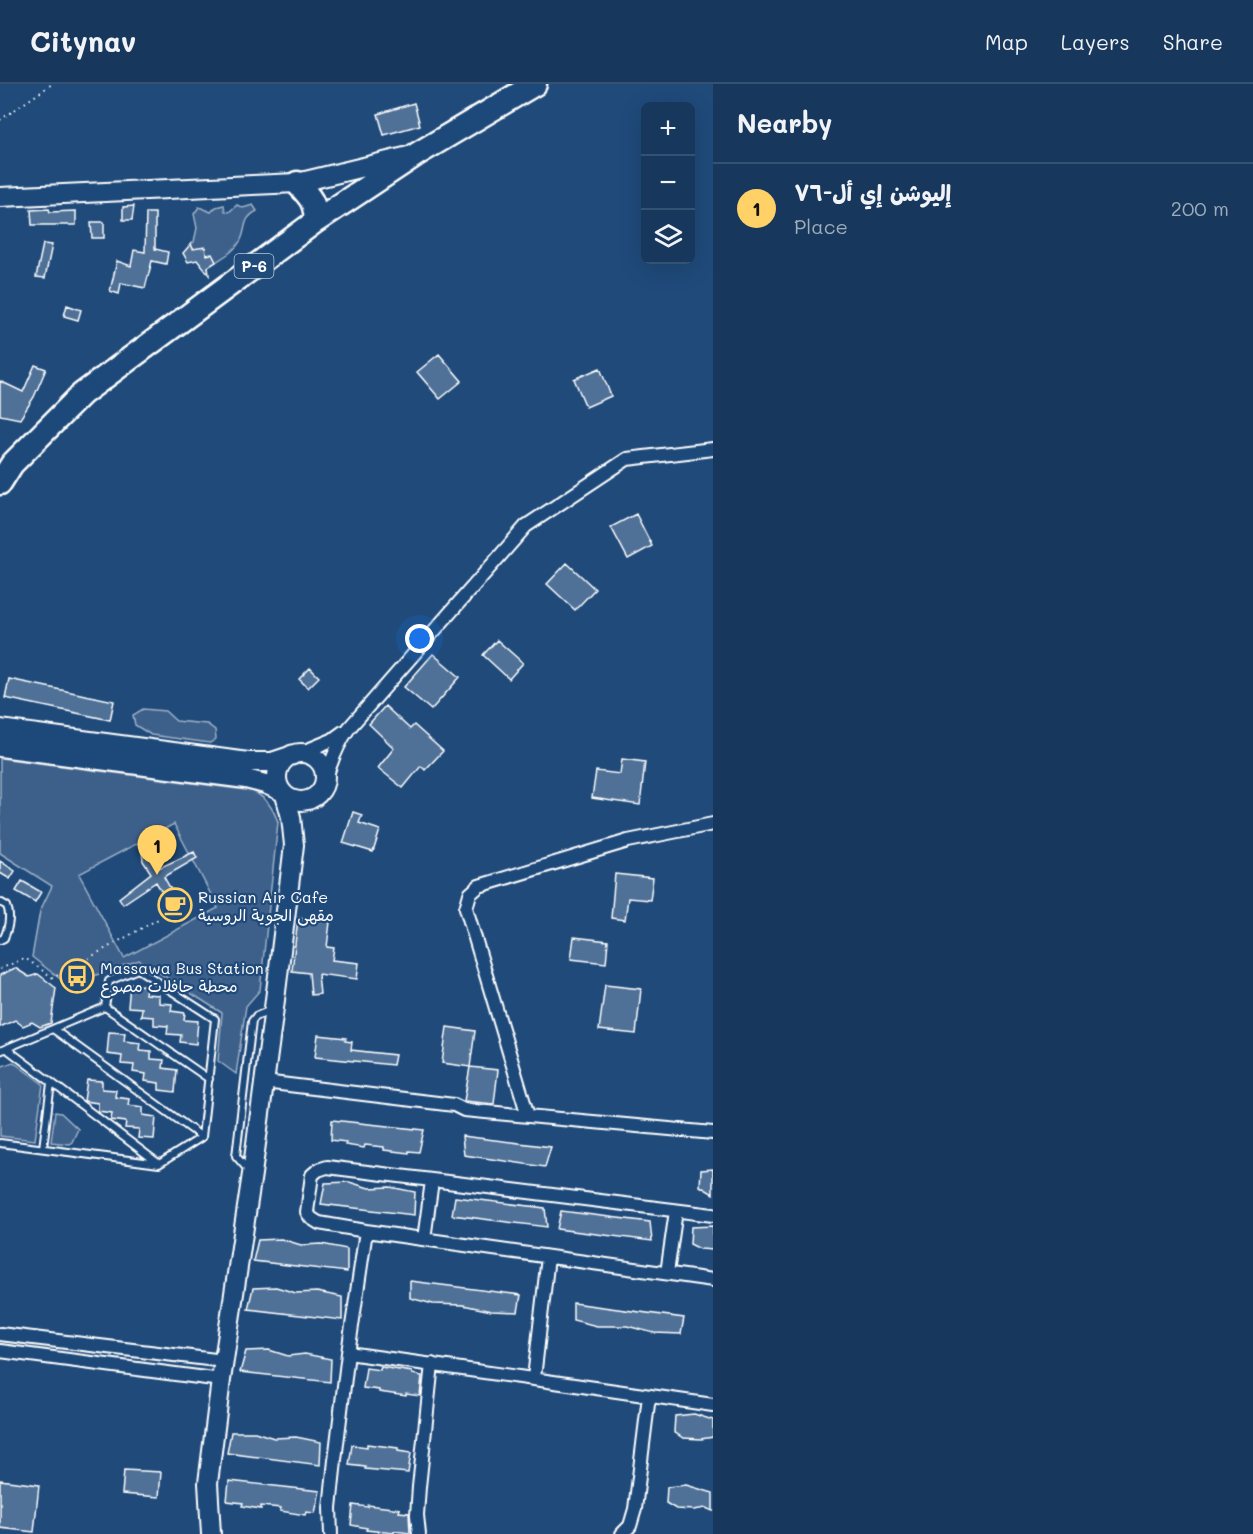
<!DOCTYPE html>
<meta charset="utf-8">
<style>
body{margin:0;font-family:Mali,"Playpen Sans Arabic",sans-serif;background:#203f62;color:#f1f3f6}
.controls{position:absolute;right:18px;top:18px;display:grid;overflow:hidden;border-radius:9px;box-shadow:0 6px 24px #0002}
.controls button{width:54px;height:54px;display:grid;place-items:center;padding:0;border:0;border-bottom:2px solid #365272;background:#17385c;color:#f1f3f6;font:30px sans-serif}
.you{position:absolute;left:420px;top:555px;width:21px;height:21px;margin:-15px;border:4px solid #fff;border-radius:50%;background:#1a73e8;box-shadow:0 0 0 9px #1a73e833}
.badge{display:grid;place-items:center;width:39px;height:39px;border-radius:50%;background:#ffd166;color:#111;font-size:20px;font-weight:700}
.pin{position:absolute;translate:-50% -50px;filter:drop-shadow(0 2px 3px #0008)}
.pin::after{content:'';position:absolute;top:32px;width:21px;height:18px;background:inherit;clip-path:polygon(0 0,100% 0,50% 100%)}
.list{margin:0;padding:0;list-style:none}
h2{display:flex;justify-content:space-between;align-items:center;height:78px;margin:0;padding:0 24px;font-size:26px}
h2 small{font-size:20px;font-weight:400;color:#9eacbb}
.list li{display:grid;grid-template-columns:39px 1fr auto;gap:18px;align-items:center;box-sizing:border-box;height:90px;padding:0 24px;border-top:2px solid #365272}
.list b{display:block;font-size:22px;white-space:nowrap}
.list p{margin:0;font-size:20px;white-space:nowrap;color:#9eacbb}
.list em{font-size:20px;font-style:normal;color:#9eacbb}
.icon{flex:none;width:33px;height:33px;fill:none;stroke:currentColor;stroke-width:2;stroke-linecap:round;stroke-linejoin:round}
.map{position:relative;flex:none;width:713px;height:1450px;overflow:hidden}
header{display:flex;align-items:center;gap:36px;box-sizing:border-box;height:84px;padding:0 30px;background:#17385c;border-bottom:2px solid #365272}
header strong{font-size:28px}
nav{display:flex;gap:33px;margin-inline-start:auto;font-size:21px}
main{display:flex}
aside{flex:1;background:#17385c}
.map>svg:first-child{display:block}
.green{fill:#3c618b;stroke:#9eb0c5;stroke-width:1.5;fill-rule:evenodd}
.building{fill:#507197;stroke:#fff;stroke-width:1.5}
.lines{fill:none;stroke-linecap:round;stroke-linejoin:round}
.lane-casing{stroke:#fff;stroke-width:10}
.street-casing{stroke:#fff;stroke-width:16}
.secondary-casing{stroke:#fff;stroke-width:22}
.highway-casing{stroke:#fff;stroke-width:27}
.path{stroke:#fff;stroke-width:2;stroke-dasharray:1.5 4.5;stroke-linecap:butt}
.lane{stroke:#1f4a7a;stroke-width:6}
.street{stroke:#1f4a7a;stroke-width:12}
.secondary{stroke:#1f4a7a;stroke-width:18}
.highway{stroke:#1f4a7a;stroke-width:22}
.labels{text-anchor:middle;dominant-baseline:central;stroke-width:4.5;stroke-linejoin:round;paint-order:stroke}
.shield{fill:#1f4a7a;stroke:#bcc9d7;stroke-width:1.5}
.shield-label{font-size:15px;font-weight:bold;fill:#fff}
.poi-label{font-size:16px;fill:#fff;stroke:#1f4a7a;text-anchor:start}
</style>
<header>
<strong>Citynav</strong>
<nav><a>Map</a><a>Layers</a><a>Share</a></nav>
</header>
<main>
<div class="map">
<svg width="713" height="1450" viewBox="0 0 713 1450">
<rect width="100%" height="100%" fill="#1f4a7a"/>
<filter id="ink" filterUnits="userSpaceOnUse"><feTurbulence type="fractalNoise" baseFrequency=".0167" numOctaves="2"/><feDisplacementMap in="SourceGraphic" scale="12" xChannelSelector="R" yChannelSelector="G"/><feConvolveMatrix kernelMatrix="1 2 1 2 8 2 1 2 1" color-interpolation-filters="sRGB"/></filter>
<g filter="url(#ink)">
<path class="green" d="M224 121 225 127 229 128 237 121 243 124 253 121 257 127C242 135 247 143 241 156 236 166 225 172 216 178L212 171H206L205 164 193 165 191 160 194 158 197 144 194 130 199 123 211 128 216 123Z
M143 625 165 627 176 637 207 640 215 646 216 655 210 659 151 651 135 641 133 631Z
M0 674 253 707C267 715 273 724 278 738L260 906 246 922 236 990 218 977 222 929 139 876 68 901 32 873 40 827 52 802 0 769ZM174 740 218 824 124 874 79 790Z
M13 978 43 1000 35 1056 0 1052V983Z
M55 1028 61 1029 78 1045 72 1058 69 1060 51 1058Z"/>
<path class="building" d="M414 19 420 41 384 51 378 30Z
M134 122 132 136H123V123Z
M49 125 50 128 76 127V141H32L31 126Z
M146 129H155V165L168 168 166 180 152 177 145 204 121 199 119 210 110 207 117 177 131 182 134 166 145 168Z
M91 138H104V154H92Z
M43 160 52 161 45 194 36 193Z
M191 160 193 165 205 163 206 171 212 170 216 178 208 183 209 191 197 176 188 178 183 169Z
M67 221 81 226 78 236 64 232Z
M439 270 462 297 440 315 417 288Z
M35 281 46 285 34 313 20 335 0 331V297L23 308Z
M600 284 611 312 586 323 574 295Z
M636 430 652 462 628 475 611 443Z
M567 479 595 505 575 526 547 500Z
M497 556 523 579 509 595 483 571Z
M433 570 460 593 431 626 404 603Z
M310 584 319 593 308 604 299 595Z
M9 595 114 617 110 636 5 614Z
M385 622 410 645 414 641 443 667 425 686 421 682 403 704 378 684 394 664 369 640Z
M622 675 645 678 640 721 592 714 596 687 620 690Z
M353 728 362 731 359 739 380 746 373 768 343 759Z
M142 767 151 772 159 784 194 768 197 774 164 793 173 809 179 807 181 812 184 810 189 819 167 832 160 818 165 813 156 798 123 820 119 814 151 789 143 777Z
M0 777 15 787 10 795 0 789Z
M615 790 653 794 650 816 628 814 625 836 611 834Z
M22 797 41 808 35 818 16 807Z
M298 834 330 838 327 863 334 864 332 876 359 879 357 895 318 890 320 910 311 911 309 889 292 887Z
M574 853 608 857 606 879 571 875Z
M15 884 29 893 38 890 56 904 51 939 40 943 32 938 23 942 15 936 0 943V891Z
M130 900 146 902 145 910 159 911V919L172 920 171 927 185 929 184 936 198 937 196 960 180 958 181 951 167 950 168 942 154 941V933L141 932 142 924 128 923Z
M605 901 641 905 636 950 599 946Z
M447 943 475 947 470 983 442 979Z
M109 948 125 949 124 957 140 959 139 966 151 967V975L164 976 163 984 177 986 175 1008 159 1006V999L145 997 146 990 133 988 134 981 121 980 122 972 107 970Z
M318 951 346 954 345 957 352 958 351 966 395 971 393 981 315 973Z
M470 983 498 986 494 1020 464 1017Z
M87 996 102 997V1005L116 1006 115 1013 129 1015 128 1021 143 1023V1031L156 1033 154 1055 138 1054 139 1045 125 1044 126 1038 111 1036 112 1029 98 1027V1019L84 1017Z
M332 1036 424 1046 419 1068 409 1067V1069L384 1066V1063L365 1061 364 1064 345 1061 346 1058 331 1056Z
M462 1052 551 1063 545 1083 464 1071Z
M713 1085V1110L700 1102 701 1086Z
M349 1098 369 1104 390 1103 415 1108 414 1131 321 1120 325 1099Z
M455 1113 545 1124 547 1143 452 1131Z
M561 1127 650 1138 652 1157 557 1145Z
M713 1142V1166L700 1165 690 1160 691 1143Z
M281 1155 301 1161 322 1160 347 1165V1188L253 1177 258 1156Z
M410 1197 521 1211 518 1228 491 1227 463 1221 433 1220 410 1214Z
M276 1203 296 1209 317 1208 342 1213V1236L248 1225 253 1204Z
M573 1219 684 1234 681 1250 654 1249 627 1242H597L573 1236Z
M269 1266 288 1272 305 1270 331 1275 330 1298 240 1288 246 1267Z
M381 1283 412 1288V1290L422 1292 420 1312 406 1310V1312L379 1308V1306L363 1304 366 1284 380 1286Z
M694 1330 713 1336V1353L701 1355 683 1354 674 1348 675 1332Z
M231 1348H255L274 1354 296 1353 321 1358 320 1381 227 1369Z
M367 1360 398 1364V1367L411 1369 408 1389 365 1385V1383L349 1381 352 1361 367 1363Z
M124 1386 161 1388 159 1413 122 1410Z
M0 1396 39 1401 34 1448 0 1444Z
M229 1397 320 1407 315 1429 306 1428 305 1431 280 1427 281 1424 261 1422V1425L242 1422 243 1419 227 1417Z
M686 1401 713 1409V1427L706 1424 694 1426 676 1425 666 1419 667 1403Z
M353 1421 368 1423V1421L400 1425 399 1428 409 1429 410 1449 394 1447V1449L366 1446 367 1444 351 1441Z"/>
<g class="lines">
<defs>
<path id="lane" d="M0 818 7 822C11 832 8 845 4 854L0 856
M105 923 209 995
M53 945 202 1053
M7 965 158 1079
M0 967 105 923 109 897 138 885 215 935 202 1053 159 1080 0 1059
M43 1064 51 999
M250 1088 236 1072 252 937 256 932 271 926"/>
<path id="street" d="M298 670 332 656 343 648
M325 697C331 677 337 661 349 644L526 442 627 375 713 365
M264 998 454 1021 464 1026 713 1049
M528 1032 466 824 470 810 479 802 628 757 713 740
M713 1131 327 1083 318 1086 312 1091 307 1128 311 1134 319 1139 366 1147 713 1196
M424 1155 432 1097
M667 1189 676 1127
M0 1250 224 1277
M0 1267 221 1296
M348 1269C470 1286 591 1303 713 1321
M534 1294 548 1173
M331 1450 330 1424 335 1376 348 1269 366 1147
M419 1450 417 1431 419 1403 432 1280
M622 1450 630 1442 635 1425 649 1312"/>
<path id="secondary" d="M0 113 297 99 409 72
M0 645 248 678H272L293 671
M0 663 246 695 265 700 281 707
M277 693a24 24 0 1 1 48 0a24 24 0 1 1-48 0Z
M211 1450 208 1399 221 1296 252 1090 274 924 294 761 291 733 285 711"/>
<path id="highway" d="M297 99C310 113 315 117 316 137
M0 399 12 380 82 310 316 137 417 70 535 0"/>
</defs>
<use href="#lane" class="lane-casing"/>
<use href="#street" class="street-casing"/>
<use href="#secondary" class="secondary-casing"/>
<use href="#highway" class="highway-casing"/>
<path class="path" d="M0 36 52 0
M0 885 25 874 53 894 160 834"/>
<use href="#lane" class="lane"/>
<use href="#street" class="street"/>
<use href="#secondary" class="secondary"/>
<use href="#highway" class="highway"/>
</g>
</g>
<defs>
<symbol id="cafe-ring" viewBox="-11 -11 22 22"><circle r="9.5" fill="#1f4a7a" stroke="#ffd166" stroke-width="1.5"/><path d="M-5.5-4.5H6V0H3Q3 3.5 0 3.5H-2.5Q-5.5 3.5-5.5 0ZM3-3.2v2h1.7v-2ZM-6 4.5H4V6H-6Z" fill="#ffd166"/></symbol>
<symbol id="bus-ring" viewBox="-11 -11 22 22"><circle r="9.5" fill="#1f4a7a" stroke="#ffd166" stroke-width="1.5"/><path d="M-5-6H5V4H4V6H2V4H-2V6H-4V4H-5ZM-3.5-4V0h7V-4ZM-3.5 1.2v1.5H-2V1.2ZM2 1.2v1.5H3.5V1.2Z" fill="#ffd166"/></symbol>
</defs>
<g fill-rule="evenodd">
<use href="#cafe-ring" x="156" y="802" width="38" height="38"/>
<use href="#bus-ring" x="58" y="873" width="38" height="38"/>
</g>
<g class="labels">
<rect class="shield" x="234.5" y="170" width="39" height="24" rx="4.5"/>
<g class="shield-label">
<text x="254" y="182">P-6</text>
</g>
<g class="poi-label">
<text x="198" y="812">Russian Air Cafe<tspan x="198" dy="18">مقهى الجوية الروسية</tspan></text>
<text x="100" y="883">Massawa Bus Station<tspan x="100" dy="18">محطة حافلات مصوع</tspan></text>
</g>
</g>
</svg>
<div class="controls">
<button>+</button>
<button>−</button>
<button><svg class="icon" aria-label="layers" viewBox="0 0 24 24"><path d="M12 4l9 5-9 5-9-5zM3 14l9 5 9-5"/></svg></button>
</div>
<div class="you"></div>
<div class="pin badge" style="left:157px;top:791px">1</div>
</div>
<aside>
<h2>Nearby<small></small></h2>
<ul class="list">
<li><span class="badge">1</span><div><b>إليوشن إي أل-٧٦</b><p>Place</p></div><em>200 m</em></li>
</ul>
</aside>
</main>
